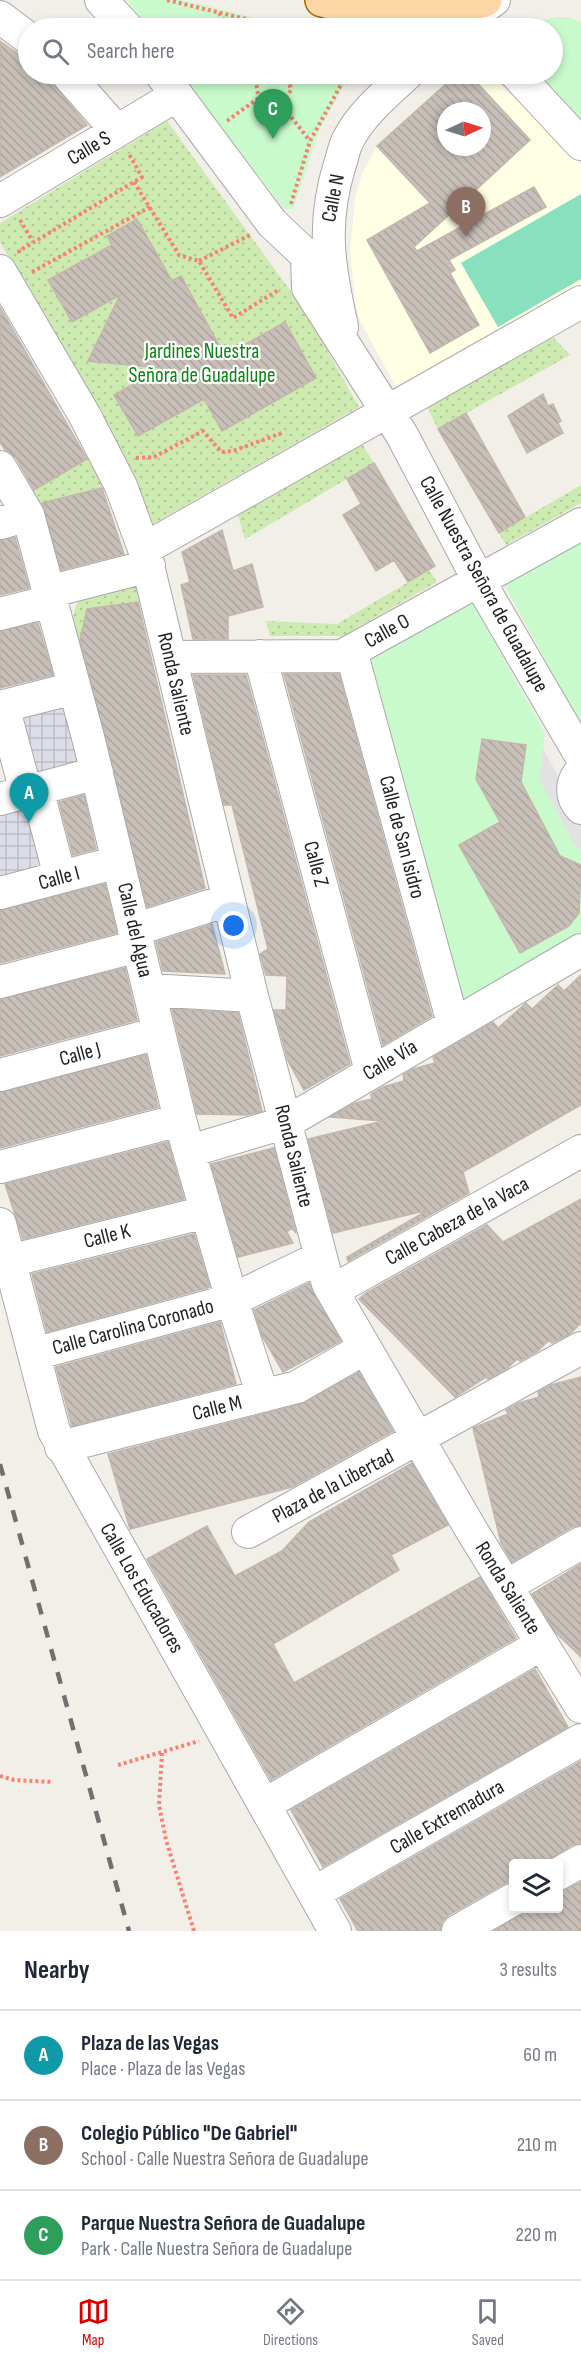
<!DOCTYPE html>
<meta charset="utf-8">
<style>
body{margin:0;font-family:"Sofia Sans Condensed",sans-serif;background:#f6f6f7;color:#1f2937}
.controls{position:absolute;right:18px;bottom:18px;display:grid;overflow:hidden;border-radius:6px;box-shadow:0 3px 9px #0003}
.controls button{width:54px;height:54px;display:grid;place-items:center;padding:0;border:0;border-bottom:2px solid #e0e1e3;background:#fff;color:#1f2937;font:30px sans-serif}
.compass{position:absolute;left:437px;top:102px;width:54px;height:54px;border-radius:50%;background:#fff;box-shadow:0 3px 9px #0003;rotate:86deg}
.you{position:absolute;left:234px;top:926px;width:21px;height:21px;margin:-15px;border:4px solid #fff;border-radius:50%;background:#1a73e8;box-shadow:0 0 0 9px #1a73e833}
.badge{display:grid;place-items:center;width:39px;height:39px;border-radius:50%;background:#d40000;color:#fff;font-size:20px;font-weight:700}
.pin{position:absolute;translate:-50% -50px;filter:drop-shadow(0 2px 3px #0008)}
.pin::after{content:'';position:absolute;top:32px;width:21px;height:18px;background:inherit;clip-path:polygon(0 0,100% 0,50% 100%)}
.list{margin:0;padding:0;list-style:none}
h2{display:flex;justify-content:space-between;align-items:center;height:78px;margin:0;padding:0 24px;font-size:26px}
h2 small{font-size:20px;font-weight:400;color:#747a83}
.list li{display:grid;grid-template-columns:39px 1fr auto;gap:18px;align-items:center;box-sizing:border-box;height:90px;padding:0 24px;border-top:2px solid #e0e1e3}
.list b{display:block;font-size:22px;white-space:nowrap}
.list p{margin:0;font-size:20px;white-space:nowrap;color:#747a83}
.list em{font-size:20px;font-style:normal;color:#747a83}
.icon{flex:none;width:33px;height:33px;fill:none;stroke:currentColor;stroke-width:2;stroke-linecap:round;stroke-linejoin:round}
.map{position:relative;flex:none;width:581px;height:1931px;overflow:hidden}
.search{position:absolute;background:#fff;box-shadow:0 3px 9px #0003;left:18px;right:18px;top:18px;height:66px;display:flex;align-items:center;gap:15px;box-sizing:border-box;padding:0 21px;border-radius:33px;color:#747a83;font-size:22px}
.sheet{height:348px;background:#fff}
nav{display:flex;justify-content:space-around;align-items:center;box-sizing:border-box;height:84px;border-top:2px solid #e0e1e3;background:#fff;font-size:16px;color:#747a83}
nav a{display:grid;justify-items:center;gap:3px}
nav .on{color:#d40000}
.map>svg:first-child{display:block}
.education{fill:#ffffe5;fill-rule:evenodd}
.park{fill:#c8facc}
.garden{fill:url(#garden-dots)}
.pitch{fill:#88e0be}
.parking{fill:#e2e2e2}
.plaza{fill:url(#plaza-grid)}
.building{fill:url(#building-back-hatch);stroke:#c4b6ab;stroke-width:1.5;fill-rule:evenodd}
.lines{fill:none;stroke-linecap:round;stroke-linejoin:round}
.minor-casing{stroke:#a9a9a9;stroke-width:34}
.major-casing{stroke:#a06b00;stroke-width:36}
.path{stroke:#fa8072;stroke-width:4;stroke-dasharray:3 3;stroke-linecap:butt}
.minor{stroke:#fff;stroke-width:32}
.major{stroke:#fcd6a4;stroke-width:33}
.rail{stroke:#707070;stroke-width:4.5;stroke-dasharray:12 12;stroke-linecap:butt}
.labels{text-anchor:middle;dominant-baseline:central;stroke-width:4.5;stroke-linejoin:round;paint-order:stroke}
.street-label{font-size:21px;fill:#222;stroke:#fff}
.park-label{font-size:21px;fill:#0c8416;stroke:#fff}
</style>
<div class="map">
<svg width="581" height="1931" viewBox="0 0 581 1931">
<defs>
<pattern id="garden-dots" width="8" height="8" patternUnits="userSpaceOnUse" patternTransform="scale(1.5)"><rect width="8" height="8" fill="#cdebb0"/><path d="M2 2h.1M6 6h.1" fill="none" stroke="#b0c997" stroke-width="1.8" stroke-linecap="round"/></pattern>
<pattern id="plaza-grid" width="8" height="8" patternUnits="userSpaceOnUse" patternTransform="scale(1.5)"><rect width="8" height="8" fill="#dddde8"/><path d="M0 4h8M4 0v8" fill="none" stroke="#bdbdc7"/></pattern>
<pattern id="building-back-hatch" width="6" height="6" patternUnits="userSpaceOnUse" patternTransform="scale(1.5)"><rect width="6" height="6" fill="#c7bfb8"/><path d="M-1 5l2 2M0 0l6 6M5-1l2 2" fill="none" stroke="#aba49e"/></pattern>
</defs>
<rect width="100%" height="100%" fill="#f2efe9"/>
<path class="education" d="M457 74H490L581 165V284L396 387 360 321 356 306 350 253 355 198 362 174 377 146ZM446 111H482V147H446Z"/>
<path class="park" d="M127 0H182L295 28H148Z
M553 17H568L581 22V123L536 74H552V28H528Z
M182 74H350L319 131 293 209H284Z
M581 531V719L576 716 500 577Z
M468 595 545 733 539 778 576 848 581 849V935L464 1002 369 653Z"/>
<path class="garden" d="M167 121 305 311 359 407 151 525 115 439 0 242V223Z
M552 336 570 355 438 429 425 403Z
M360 441 374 463 245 539 236 509Z
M90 457 107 486 36 505 30 492Z
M581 485V503L506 545 499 533Z
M429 570 437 582 343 636H270L266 621 337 624Z
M127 586 137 588 139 602 87 610 82 632 91 674H82C78 649 64 616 82 596Z"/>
<path class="pitch" d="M581 194V279L498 327 461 263Z"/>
<path class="parking" d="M543 748 581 820V849L576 848 539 778Z"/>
<path class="plaza" d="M66 700 86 784 50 794 68 862 0 902V793L14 789 0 718Z"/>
<path class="building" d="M0 41 28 61V74H45L87 125 0 177Z
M457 74H469L530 140 414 247 417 251 534 187 546 207 449 260 455 270 450 273 479 325 430 353 367 240 430 203 377 146ZM446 111H482V147H446Z
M137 219 172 281 181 276 225 356 285 322 316 378 222 431 204 399 138 436 114 395 162 368 88 361 120 295 72 322 48 280 112 245 107 236Z
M0 307 87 459 34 490 16 458 5 450 0 442Z
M543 394 548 406 553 404 561 421 558 423 563 433 527 453 508 416Z
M466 413 525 517 499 533 438 429Z
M374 463 435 566 408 582 394 560 376 571 343 515 361 504 347 479Z
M102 488 124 554 61 570 42 503Z
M222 530 233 571 252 564 263 607 228 616V639H193L181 585 190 582 182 552Z
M15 537 29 588 0 595V540Z
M138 602 205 888 147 907 80 640 87 609Z
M38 623 53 675 0 688V631Z
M284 674H339L432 1016 383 1045Z
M193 675H246L350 1064 304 1090 288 1061 274 1010H286L287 976 266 975 260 954 268 949 232 805H224Z
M482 739 526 745 521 782 560 856 581 865 579 913 569 926 520 953 459 845 500 822 476 779Z
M84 795 96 849 73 855 59 802Z
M105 884 117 933 0 963V910Z
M212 924 225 974 163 971 156 942Z
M125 968 137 1020 0 1056V999Z
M581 975V1105L463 1172 469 1193 348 1261 347 1257 428 1210 333 1233 308 1139 383 1121 330 1117 355 1103 372 1099 371 1094 383 1087 404 1081 403 1075 413 1069 435 1063 433 1057 493 1022 498 1028 526 1003 532 1009 558 985 564 991Z
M172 1009 238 1013 262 1111 247 1115 197 1114Z
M146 1055 158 1107 0 1148V1092Z
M168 1142 184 1199 23 1239 5 1184Z
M274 1148 296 1233 292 1228 287 1232 293 1243 238 1257 211 1164Z
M581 1199V1323L570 1334 552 1343 549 1340 538 1351 520 1361 517 1359 508 1368 488 1379 486 1377 455 1397 359 1299 366 1293 487 1225 503 1242Z
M194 1234 210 1287 47 1332 32 1274Z
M309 1283 341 1341 283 1372 262 1336 254 1310Z
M220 1322 236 1384 72 1426 56 1367Z
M359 1372 393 1431 292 1487 130 1529 108 1454 301 1404Z
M581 1377V1525L572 1527 512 1562 501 1543 473 1428 508 1414 506 1410 519 1403 539 1397 538 1392 551 1385Z
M412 1463 448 1525 391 1555 399 1570 273 1644 294 1683 480 1577 516 1638 271 1780 147 1559 207 1526 235 1576 282 1551 309 1522Z
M581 1564V1657L555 1632 532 1594Z
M535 1669 568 1727 323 1867 291 1810Z
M581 1761V1843L572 1845 544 1863H513V1879L449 1915 442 1922 440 1931H358L340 1899Z
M581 1882V1931H494L529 1908H558V1892Z"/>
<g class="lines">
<defs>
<path id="minor" d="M101 0 127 28
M0 17 28 38
M454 28 494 0
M67 74 117 131
M161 74 272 223 307 256 308 288 402 435 479 581 581 756
M516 74 581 144
M0 201 177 95
M0 271 85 416 121 486 144 549 252 996 328 1284 472 1531 581 1707
M342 327C329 267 321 225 340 164 343 156 344 146 349 138 362 113 387 93 407 74
M0 467 28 515 89 741 180 1120 232 1300 263 1396
M0 523 28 515
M144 549 581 302
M48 592 149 566
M0 614 51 601
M351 651 453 1023
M260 656 371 1071
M171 657 342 656 581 524
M3 706 26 792
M0 707 74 688
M581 771C571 782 570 796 581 808
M37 789 60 877
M0 799 97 773
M0 893 118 862
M134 930 228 900
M0 982 138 946
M149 990 252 996
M0 1075 159 1033
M190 1151 287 1122 581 950
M0 1167 180 1120
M0 1224 54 1431 335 1931
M9 1261 206 1212
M332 1291 581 1151
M34 1354 232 1300 319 1258
M61 1447 297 1387 365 1348
M248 1532 581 1348
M506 1586 581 1543
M264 1805 542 1644
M558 1874 581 1861
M314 1893 581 1740
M458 1931 514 1899"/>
<path id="major" d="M322 0C374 15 432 17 485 0"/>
</defs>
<use href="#minor" class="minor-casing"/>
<use href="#major" class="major-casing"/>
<path class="path" d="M167 0 283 28
M219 13 230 28
M260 74 256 83 258 95 273 104 284 100 291 90 287 74
M280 103 310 141
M227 121 260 97
M134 182 179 255 199 261 233 318 280 289
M291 204 310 141 347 74
M20 220 33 242
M20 253 19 251 142 177 129 154
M199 261 250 235
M32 272 150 207
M136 458 154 457 203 431 221 452 233 451 282 433
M162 1753 159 1805 166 1840 194 1931
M118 1765 199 1741
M0 1776 14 1780 53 1782"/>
<use href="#minor" class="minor"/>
<use href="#major" class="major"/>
<path class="rail" d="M0 1464 129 1931"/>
</g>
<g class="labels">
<g class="street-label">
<text transform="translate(89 148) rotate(-31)">Calle S</text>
<text transform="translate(333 198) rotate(-79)">Calle N</text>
<text transform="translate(484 584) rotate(61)">Calle Nuestra Señora de Guadalupe</text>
<text transform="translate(387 631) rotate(-29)">Calle O</text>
<text transform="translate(176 684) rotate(77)">Ronda Saliente</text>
<text transform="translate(402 837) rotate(75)">Calle de San Isidro</text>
<text transform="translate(316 864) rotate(75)">Calle Z</text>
<text transform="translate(59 878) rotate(-15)">Calle I</text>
<text transform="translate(135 930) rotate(77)">Calle del Agua</text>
<text transform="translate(80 1054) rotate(-15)">Calle J</text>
<text transform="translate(390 1060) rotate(-31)">Calle Vía</text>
<text transform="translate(294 1156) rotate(76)">Ronda Saliente</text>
<text transform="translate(457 1221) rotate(-29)">Calle Cabeza de la Vaca</text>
<text transform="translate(107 1236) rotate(-14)">Calle K</text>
<text transform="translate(133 1327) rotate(-15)">Calle Carolina Coronado</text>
<text transform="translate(217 1408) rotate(-14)">Calle M</text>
<text transform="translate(333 1486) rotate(-28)">Plaza de la Libertad</text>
<text transform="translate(142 1588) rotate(60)">Calle Los Educadores</text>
<text transform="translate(508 1588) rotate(58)">Ronda Saliente</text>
<text transform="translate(447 1817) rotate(-30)">Calle Extremadura</text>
</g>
<g class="park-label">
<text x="202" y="351">Jardines Nuestra<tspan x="202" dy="24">Señora de Guadalupe</tspan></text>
</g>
</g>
</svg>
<div class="controls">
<button><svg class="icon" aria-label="layers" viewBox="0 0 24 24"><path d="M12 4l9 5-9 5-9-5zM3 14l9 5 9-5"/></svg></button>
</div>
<svg class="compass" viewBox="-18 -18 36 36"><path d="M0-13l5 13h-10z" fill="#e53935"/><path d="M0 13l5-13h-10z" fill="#747a83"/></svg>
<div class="you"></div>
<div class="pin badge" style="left:29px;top:823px;background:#0f9aa8">A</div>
<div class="pin badge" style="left:466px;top:237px;background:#8d6e63">B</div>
<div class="pin badge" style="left:273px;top:139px;background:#2e9e5b">C</div>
<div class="search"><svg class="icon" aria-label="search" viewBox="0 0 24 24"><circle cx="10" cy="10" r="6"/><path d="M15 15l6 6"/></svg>Search here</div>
</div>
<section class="sheet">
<h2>Nearby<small>3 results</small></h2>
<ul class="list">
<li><span class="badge" style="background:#0f9aa8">A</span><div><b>Plaza de las Vegas</b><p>Place · Plaza de las Vegas</p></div><em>60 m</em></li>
<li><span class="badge" style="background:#8d6e63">B</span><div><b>Colegio Público &quot;De Gabriel&quot;</b><p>School · Calle Nuestra Señora de Guadalupe</p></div><em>210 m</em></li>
<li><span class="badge" style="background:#2e9e5b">C</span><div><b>Parque Nuestra Señora de Guadalupe</b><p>Park · Calle Nuestra Señora de Guadalupe</p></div><em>220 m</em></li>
</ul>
</section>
<nav>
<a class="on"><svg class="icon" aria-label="map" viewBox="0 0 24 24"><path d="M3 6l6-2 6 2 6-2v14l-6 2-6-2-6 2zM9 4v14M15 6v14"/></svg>Map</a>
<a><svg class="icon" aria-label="directions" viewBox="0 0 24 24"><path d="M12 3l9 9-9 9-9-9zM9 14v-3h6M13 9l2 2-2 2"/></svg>Directions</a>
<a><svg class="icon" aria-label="saved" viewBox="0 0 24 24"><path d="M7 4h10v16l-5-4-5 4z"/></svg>Saved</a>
</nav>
